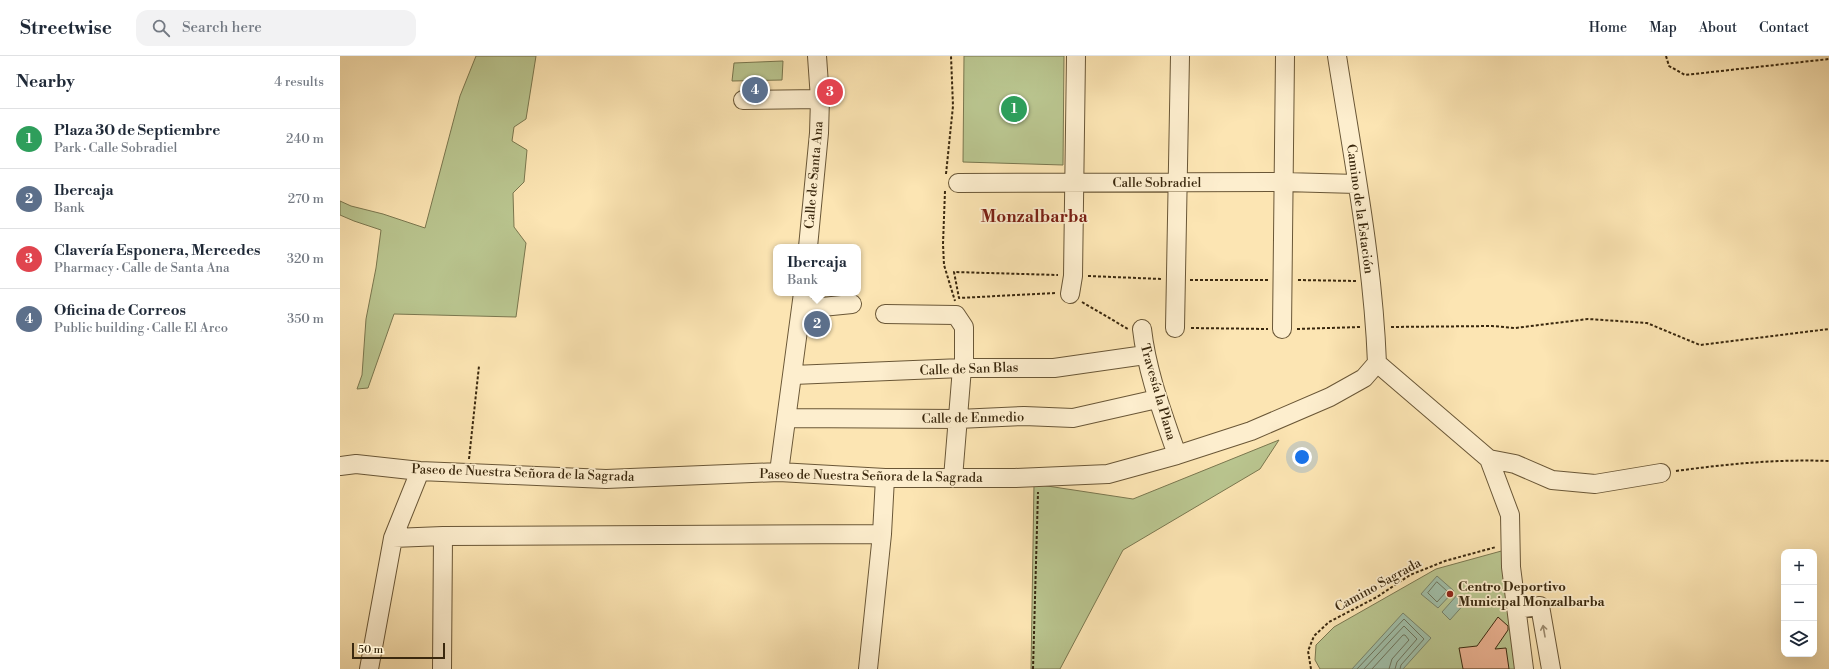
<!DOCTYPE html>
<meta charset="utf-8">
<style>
body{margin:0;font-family:"Libre Bodoni",serif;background:#f2f2f3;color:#1f2937}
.controls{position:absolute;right:12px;bottom:12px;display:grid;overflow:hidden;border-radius:8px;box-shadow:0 4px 16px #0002}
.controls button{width:36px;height:36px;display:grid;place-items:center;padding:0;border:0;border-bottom:1px solid #e0e1e3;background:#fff;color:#1f2937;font:20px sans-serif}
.scale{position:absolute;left:12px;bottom:10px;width:93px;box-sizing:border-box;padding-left:4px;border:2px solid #3a280e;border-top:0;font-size:11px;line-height:14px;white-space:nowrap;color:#3a280e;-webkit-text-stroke:3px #fdeece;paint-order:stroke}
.you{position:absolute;left:962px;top:401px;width:14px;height:14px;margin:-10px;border:3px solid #fff;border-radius:50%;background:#1a73e8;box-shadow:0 0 0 6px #1a73e833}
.badge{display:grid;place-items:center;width:26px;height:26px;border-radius:50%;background:#8f2418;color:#fff;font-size:13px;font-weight:700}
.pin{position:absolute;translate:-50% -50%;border:2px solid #fff;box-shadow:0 1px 4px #0006}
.popup{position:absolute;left:433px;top:188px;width:88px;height:52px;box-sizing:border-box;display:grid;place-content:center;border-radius:8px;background:#fff;filter:drop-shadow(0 1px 3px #0005);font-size:13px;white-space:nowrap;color:#747a83}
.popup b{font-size:15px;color:#1f2937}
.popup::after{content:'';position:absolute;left:50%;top:100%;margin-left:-8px;border:8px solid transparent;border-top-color:#fff}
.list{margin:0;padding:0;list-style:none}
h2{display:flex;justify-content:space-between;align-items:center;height:52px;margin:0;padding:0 16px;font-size:17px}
h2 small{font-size:13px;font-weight:400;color:#747a83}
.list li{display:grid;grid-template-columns:26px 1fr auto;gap:12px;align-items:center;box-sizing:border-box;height:60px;padding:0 16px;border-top:1px solid #e0e1e3}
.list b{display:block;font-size:15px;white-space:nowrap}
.list p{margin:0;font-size:13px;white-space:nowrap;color:#747a83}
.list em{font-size:13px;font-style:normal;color:#747a83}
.icon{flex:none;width:22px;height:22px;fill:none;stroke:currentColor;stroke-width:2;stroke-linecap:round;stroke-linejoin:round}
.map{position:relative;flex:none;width:1489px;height:613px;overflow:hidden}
header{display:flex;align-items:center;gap:24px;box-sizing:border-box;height:56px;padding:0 20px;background:#fff;border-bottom:1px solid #e0e1e3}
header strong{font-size:19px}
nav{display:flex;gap:22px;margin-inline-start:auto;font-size:14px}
.search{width:280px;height:36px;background:#f2f2f3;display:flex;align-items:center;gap:10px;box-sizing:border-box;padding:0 14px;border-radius:12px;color:#747a83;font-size:15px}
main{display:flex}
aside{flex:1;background:#fff}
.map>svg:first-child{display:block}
.green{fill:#bac690;stroke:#7a774f}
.water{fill:#a0bfa9;stroke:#77836b}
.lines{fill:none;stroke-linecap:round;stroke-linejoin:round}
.shore{stroke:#6d745c;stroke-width:1}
.building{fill:#eeb494;stroke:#3a280e}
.minor-casing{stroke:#6a5737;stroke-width:20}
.path{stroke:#3a280e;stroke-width:2;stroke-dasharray:3 2;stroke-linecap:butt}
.minor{stroke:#fdeece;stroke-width:18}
.oneway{stroke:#9c8b6e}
.poi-dot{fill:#8f2418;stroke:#fdeece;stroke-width:1.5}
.labels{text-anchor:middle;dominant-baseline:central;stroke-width:3.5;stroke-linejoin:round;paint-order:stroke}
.street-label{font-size:13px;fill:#3a280e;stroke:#fdeece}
.poi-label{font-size:13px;font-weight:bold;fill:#3a280e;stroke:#fdeece;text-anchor:start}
.district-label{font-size:17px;font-weight:bold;fill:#7a1f14;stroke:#fdeece}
</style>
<header>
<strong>Streetwise</strong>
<div class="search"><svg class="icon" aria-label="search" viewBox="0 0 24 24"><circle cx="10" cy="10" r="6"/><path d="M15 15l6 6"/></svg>Search here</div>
<nav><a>Home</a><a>Map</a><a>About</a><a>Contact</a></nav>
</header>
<main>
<aside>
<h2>Nearby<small>4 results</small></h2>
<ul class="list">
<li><span class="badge" style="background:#2e9e5b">1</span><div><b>Plaza 30 de Septiembre</b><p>Park · Calle Sobradiel</p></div><em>240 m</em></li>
<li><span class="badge" style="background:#5c6f8a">2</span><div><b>Ibercaja</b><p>Bank</p></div><em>270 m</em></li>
<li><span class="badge" style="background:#e0444e">3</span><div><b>Clavería Esponera, Mercedes</b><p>Pharmacy · Calle de Santa Ana</p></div><em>320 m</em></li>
<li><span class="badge" style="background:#5c6f8a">4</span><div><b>Oficina de Correos</b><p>Public building · Calle El Arco</p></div><em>350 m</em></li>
</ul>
</aside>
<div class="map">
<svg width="1489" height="613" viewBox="0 0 1489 613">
<rect width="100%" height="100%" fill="#fce5b3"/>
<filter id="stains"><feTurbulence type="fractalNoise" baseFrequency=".005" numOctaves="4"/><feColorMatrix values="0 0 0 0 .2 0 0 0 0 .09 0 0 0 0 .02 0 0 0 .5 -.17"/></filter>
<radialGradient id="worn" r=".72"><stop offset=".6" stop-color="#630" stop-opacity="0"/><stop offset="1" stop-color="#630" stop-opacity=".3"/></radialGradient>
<path class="green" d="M136 0H196L186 63 174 71 172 85 187 94 184 126 173 137 174 171 186 187 176 261 54 258 28 332 17 333 22 319 26 263 36 212 41 174 14 165 0 159V145L11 150 43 158 85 172 120 40Z
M624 0H724L723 109 623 106Z
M443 5 442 24 392 25 394 7Z
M939 384 920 413 783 494 720 613H691L694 428 793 443Z
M1165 494 1180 613H980L975 604 976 589 994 571 1096 513Z"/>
<path class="water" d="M1097 520 1114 535 1098 552 1081 538Z
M1118 538 1126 546 1110 564 1102 556Z
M1063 557 1091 582 1063 613H1012Z"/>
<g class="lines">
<path class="shore" d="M1097 526 1107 535 1097 546 1088 537Z
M1017 613 1064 563 1084 583 1061 609 1060 613
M1024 613 1064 570 1077 583 1057 606 1055 613
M1032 613 1063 579H1065L1069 584 1052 603 1049 613"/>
</g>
<path class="building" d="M1158 561 1168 570V574L1155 593 1166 592 1169 613H1123L1119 592 1137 590Z"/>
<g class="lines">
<defs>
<path id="minor" d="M997 0C1013 102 1033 204 1037 307
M403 44 480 43
M618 127 944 126 1017 128
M468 191 479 77 480 43 477 0
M730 238 733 220 736 0
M462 253 512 248
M545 258 616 259 624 271V312
M835 272 840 0
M802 273C807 317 823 358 837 399
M942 273 945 0
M1037 307 1149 403 1175 408 1212 424 1255 428 1321 417
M453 319 622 312H714L805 299
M447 362 618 363 684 360 733 362 817 343
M1149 403 1170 459 1171 511 1184 613
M0 410 16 408 80 415 266 423 439 416 545 422H675L768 418 837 399 911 375 990 341 1024 322 1037 307
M439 416 463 237
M613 422 622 312
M53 482 103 480 542 478
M1176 553 1200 550 1211 613
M29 613 53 482 80 415
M102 613 103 480
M528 613 542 478 545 422"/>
</defs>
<use href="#minor" class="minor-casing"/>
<path class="path" d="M1326 0 1329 10 1345 19 1489 3
M606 118 613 50 611 0
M605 135 603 188 604 209 615 245
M748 220 822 223
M850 224H928
M958 224 1016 225
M715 237 619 242 614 216 718 219
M742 246 788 273
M1051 271 1152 270 1175 272 1248 263 1307 267 1360 289 1489 273
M851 272 928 273
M957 273 1020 271
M129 403 139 310
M1336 415C1387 408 1437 403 1489 405
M693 613 698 436
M971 613 968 595 974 580 989 566 1037 541 1070 519 1105 505 1156 491"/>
<use href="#minor" class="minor"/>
</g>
<defs><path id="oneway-shaft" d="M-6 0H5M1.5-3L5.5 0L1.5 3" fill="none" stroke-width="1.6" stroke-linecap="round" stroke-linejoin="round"/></defs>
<use class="oneway" href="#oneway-shaft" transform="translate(1204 575) rotate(-100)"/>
<circle class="poi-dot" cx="1110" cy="538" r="4"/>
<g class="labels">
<g class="street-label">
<text transform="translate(474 119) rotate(-85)">Calle de Santa Ana</text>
<text x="817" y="127">Calle Sobradiel</text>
<text transform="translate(1020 153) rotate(82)">Camino de la Estación</text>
<text transform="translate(629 313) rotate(-2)">Calle de San Blas</text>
<text transform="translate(818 336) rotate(74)">Travesía la Plana</text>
<text transform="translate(633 362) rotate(-1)">Calle de Enmedio</text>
<text transform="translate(183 417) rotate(2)">Paseo de Nuestra Señora de la Sagrada</text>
<text transform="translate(531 420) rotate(1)">Paseo de Nuestra Señora de la Sagrada</text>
<text transform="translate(1038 529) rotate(-29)">Camino Sagrada</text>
</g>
<g class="poi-label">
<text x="1118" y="531">Centro Deportivo<tspan x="1118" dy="15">Municipal Monzalbarba</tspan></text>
</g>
<g class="district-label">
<text x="694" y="161">Monzalbarba</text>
</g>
</g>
<rect width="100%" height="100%" filter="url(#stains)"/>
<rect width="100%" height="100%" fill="url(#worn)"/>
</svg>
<div class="controls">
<button>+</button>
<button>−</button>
<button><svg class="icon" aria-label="layers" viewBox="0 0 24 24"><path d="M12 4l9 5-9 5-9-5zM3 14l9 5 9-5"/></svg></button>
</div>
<div class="scale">50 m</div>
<div class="you"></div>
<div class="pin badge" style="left:674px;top:53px;background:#2e9e5b">1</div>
<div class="pin badge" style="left:477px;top:268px;background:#5c6f8a">2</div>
<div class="popup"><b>Ibercaja</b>Bank</div>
<div class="pin badge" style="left:490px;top:36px;background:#e0444e">3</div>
<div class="pin badge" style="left:415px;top:34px;background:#5c6f8a">4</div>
</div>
</main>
